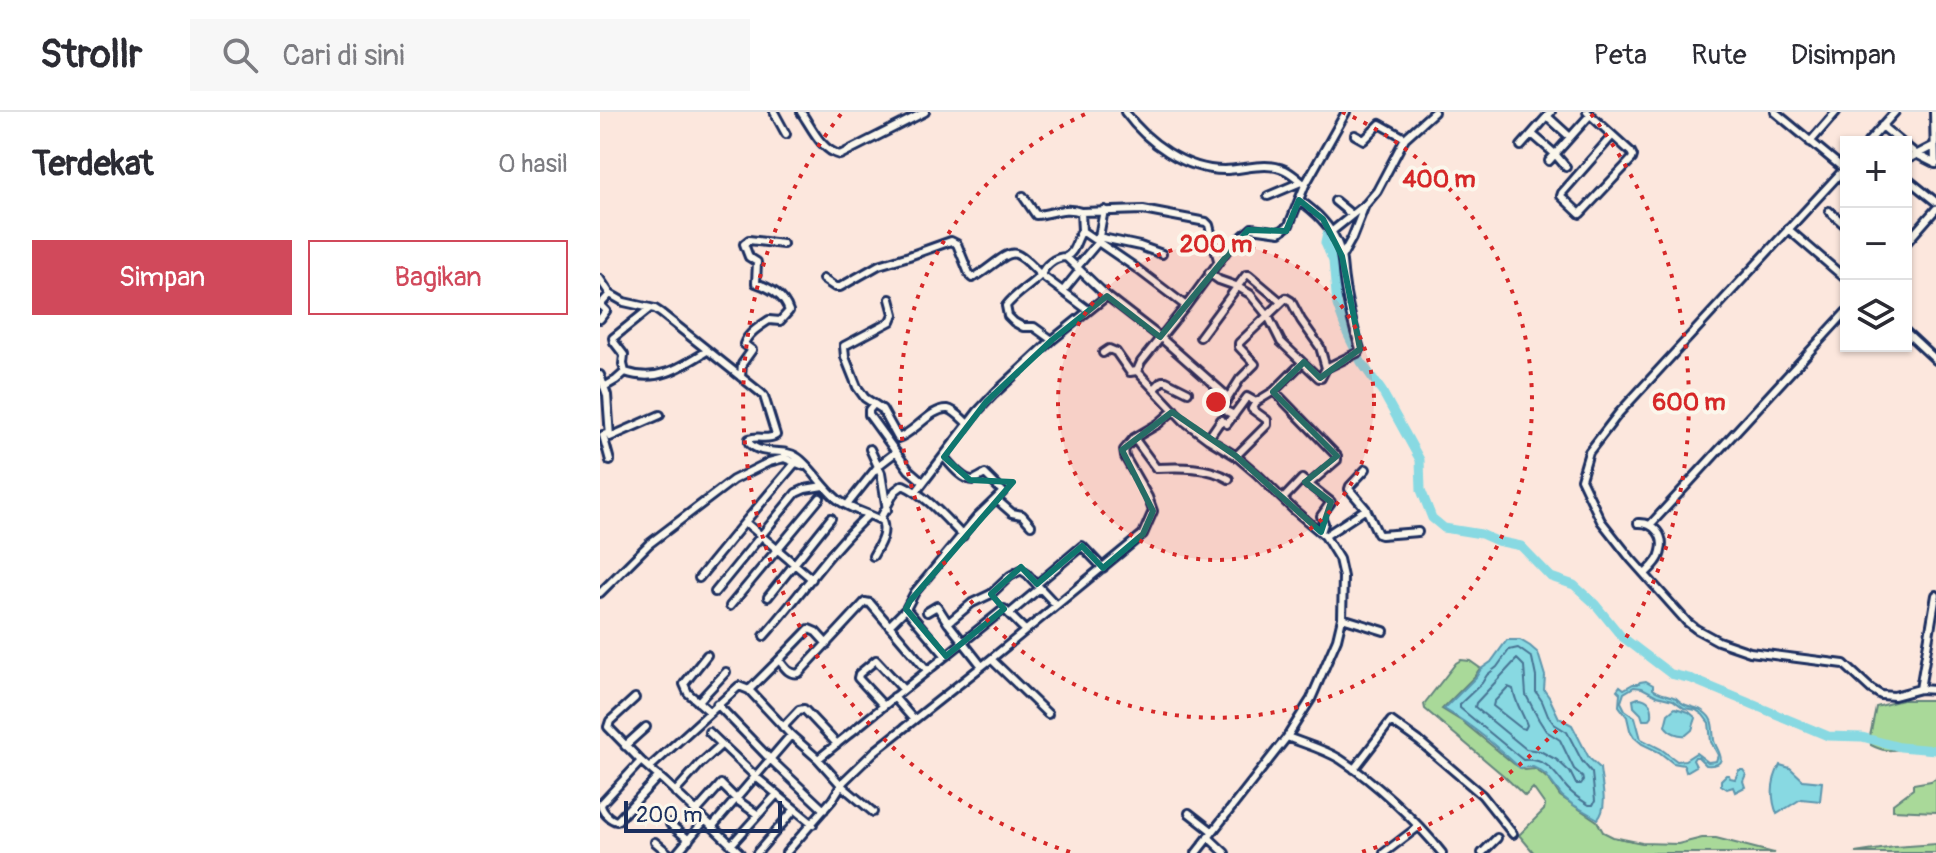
<!DOCTYPE html>
<html lang="id">
<meta charset="utf-8">
<style>
body{margin:0;font-family:Pangolin,sans-serif;background:#f7f7f7;color:#2b2b33}
.controls{position:absolute;right:24px;top:24px;display:grid;overflow:hidden;border-radius:0px;box-shadow:0 2px 6px #0004}
.controls button{width:72px;height:72px;display:grid;place-items:center;padding:0;border:0;border-bottom:2px solid #e1e1e2;background:#fff;color:#2b2b33;font:40px sans-serif}
.scale{position:absolute;left:24px;bottom:20px;width:158px;box-sizing:border-box;padding-left:8px;border:4px solid #1b2f5e;border-top:0;font-size:22px;line-height:28px;white-space:nowrap;color:#1b2f5e;-webkit-text-stroke:6px #fbf7ec;paint-order:stroke}
.list{margin:0;padding:0;list-style:none}
h2{display:flex;justify-content:space-between;align-items:center;height:104px;margin:0;padding:0 32px;font-size:34px}
h2 small{font-size:26px;font-weight:400;color:#7c7c81}
.actions{display:flex;gap:16px;padding:24px 32px}
.actions a{flex:1;padding:18px 0;border:2px solid #d1495b;border-radius:0px;text-align:center;font-size:28px;color:#d1495b}
.actions .main{background:#d1495b;color:#fff}
.icon{flex:none;width:44px;height:44px;fill:none;stroke:currentColor;stroke-width:2;stroke-linecap:round;stroke-linejoin:round}
.map{position:relative;flex:none;width:1336px;height:741px;overflow:hidden}
header{display:flex;align-items:center;gap:48px;box-sizing:border-box;height:112px;padding:0 40px;background:#fff;border-bottom:2px solid #e1e1e2}
header strong{font-size:38px}
nav{display:flex;gap:44px;margin-inline-start:auto;font-size:28px}
.search{width:560px;height:72px;background:#f7f7f7;display:flex;align-items:center;gap:20px;box-sizing:border-box;padding:0 28px;border-radius:0px;color:#7c7c81;font-size:30px}
main{display:flex}
aside{flex:1;background:#fff}
.map>svg:first-child{display:block}
.green{fill:#a9d999;stroke:#62847c;stroke-width:2}
.water{fill:#88d9e2;stroke:#5c95ad;stroke-width:2;fill-rule:evenodd}
.lines{fill:none;stroke-linecap:round;stroke-linejoin:round}
.shore{stroke:#477393;stroke-width:2}
.stream{stroke:#5c95ad;stroke-width:2}
.river{stroke:#88d9e2;stroke-width:9}
.street-casing{stroke:#1b2f5e;stroke-width:12}
.street{stroke:#fbf7ec;stroke-width:6}
.marked{fill:none;stroke:#0f766e;stroke-width:6;stroke-linejoin:round}
.ring{fill:none;stroke:#d62828;stroke-width:4;stroke-dasharray:4 8}
.centre{fill:#d62828;stroke:#fbf7ec;stroke-width:4}
.ring-label{font-size:24px;text-anchor:middle;font-weight:bold;fill:#d62828;stroke:#fbf7ec;stroke-width:8;stroke-linejoin:round;paint-order:stroke}
</style>
<header>
<strong>Strollr</strong>
<div class="search"><svg class="icon" aria-label="search" viewBox="0 0 24 24"><circle cx="10" cy="10" r="6"/><path d="M15 15l6 6"/></svg>Cari di sini</div>
<nav><a>Peta</a><a>Rute</a><a>Disimpan</a></nav>
</header>
<main>
<aside>
<h2>Terdekat<small>0 hasil</small></h2>
<ul class="list">
</ul>
<div class="actions"><a class="main">Simpan</a><a>Bagikan</a></div>
</aside>
<div class="map">
<svg width="1336" height="741" viewBox="0 0 1336 741">
<rect width="100%" height="100%" fill="#fce7dd"/>
<filter id="ink" filterUnits="userSpaceOnUse"><feTurbulence type="fractalNoise" baseFrequency=".0125" numOctaves="2"/><feDisplacementMap in="SourceGraphic" scale="16" xChannelSelector="R" yChannelSelector="G"/><feConvolveMatrix kernelMatrix="1 2 1 2 8 2 1 2 1" color-interpolation-filters="sRGB"/></filter>
<g filter="url(#ink)">
<path class="green" d="M861 548 870 549 880 556 874 565 842 597 863 610 914 652 925 658 934 657 942 662 950 669 960 684 997 709 1003 720 1013 725 1042 731 1078 732 1102 726H1116L1174 741H934L919 723 944 698 945 693 933 676 925 684 904 664 825 597 824 592 856 551Z
M1302 588H1336V639C1326 639 1317 635 1310 636 1293 637 1288 642 1271 633L1270 624 1276 595Z
M1336 666V700L1293 698V692L1313 677V672L1331 669Z
M1336 732V741H1255L1294 735Z"/>
<path class="water" d="M907 528H920L930 534 938 541 945 564 944 578 949 585 959 606 972 613 989 646 1000 656C1001 671 1009 694 998 707L972 692 962 684 946 663 939 658 933 655 920 656C896 634 872 613 844 597L876 565 881 557 891 550Z
M1046 569 1053 573V577C1060 583 1068 582 1076 586 1078 588 1083 592 1086 593 1093 596 1098 595 1104 600 1115 608 1112 616 1114 628 1115 636 1133 655 1106 653L1098 645H1095L1093 648 1096 654 1086 660 1084 653 1073 651 1059 640 1042 632 1034 625 1030 618 1027 605 1019 594 1020 581 1017 578 1020 574 1024 577 1033 572H1038L1040 570ZM1034 575 1042 576 1057 584 1073 588 1084 596 1096 598 1103 603 1109 611 1111 630 1118 643 1116 649 1108 650 1096 641 1085 648 1077 649 1061 637 1041 627 1035 605 1025 598 1021 590 1024 581Z
M1038 586C1049 586 1053 594 1052 604L1049 608H1043L1041 602 1034 595 1033 588Z
M1075 596 1089 600 1096 606 1092 618 1086 623C1079 624 1070 621 1065 614L1068 602Z
M1180 653 1190 656 1203 668 1222 670 1220 689 1201 687 1177 702C1170 684 1171 669 1180 653Z
M1139 658H1143L1146 662 1143 669 1145 675 1135 680 1133 675 1127 677 1121 673V668L1126 663H1129L1130 666 1135 667Z"/>
<g class="lines">
<path class="shore" d="M918 536 932 546 936 565V580L942 589 948 604 954 612 967 620 982 649 992 661 995 689 993 693H989C981 688 973 683 967 676 953 659 947 646 923 648L860 596V592L882 571 887 563 897 555 909 538Z
M917 547 924 554 926 583 939 608 946 619 960 628 974 657 982 664 983 669 981 672H976L970 660 957 648 940 639 926 637 875 595 876 591Z
M908 575 913 577C915 590 922 600 927 613L925 617 921 616 893 594 894 590Z"/>
<path class="stream" d="M790 49 797 34"/>
<path class="river" d="M729 121 727 122 725 131 733 149 737 193 747 221 761 250 782 279 820 348 821 378 832 406 844 416 881 422 897 429 921 434 951 465 974 473 995 492 1021 524 1071 562 1092 567 1228 624 1262 625 1300 635 1336 638"/>
<defs>
<path id="street" d="M174 0 186 22
M201 0C212 16 221 38 240 43L325 0
M525 0C547 30 585 58 624 58 644 58 666 49 685 58 693 62 699 68 705 73
M987 0 1031 40 1033 44 1032 47 980 102 961 84 962 81 1012 24
M1175 0 1244 57
M1334 0 1335 52
M947 4 970 25
M1282 14 1301 30
M932 22 955 42 966 55
M755 23 764 28 780 12 805 26
M1210 30 1236 0
M1268 30 1295 0
M921 34 951 0
M1306 34 1316 42 1336 52
M1306 48 1335 33
M949 49 990 3
M1246 55 1019 301 989 340 981 367 1001 409 1031 447 1087 510 1096 517 1118 529 1150 540 1244 552 1271 577 1281 583 1294 584 1320 577 1336 483
M1306 66 1336 90
M423 84 436 103C452 102 464 94 481 100L482 119
M668 84 701 70
M735 89 752 103
M1229 99 1246 114
M481 100 543 98 606 110 609 113 618 148
M1188 117 1246 167
M731 120 766 92 777 79 805 26 834 0
M498 125 540 134 562 142
M1306 131 1336 97
M742 144 752 126 765 93
M466 145C455 145 445 153 441 163L488 198
M477 155 498 130 504 98
M609 161 619 168 636 174 650 182 668 204 681 230 719 266H721L726 256 759 240 760 237C753 214 747 192 744 168 742 156 743 142 737 130 729 112 715 99 699 88
M0 167 10 182
M223 167 235 175H240L279 153 309 144 351 129 357 132 370 164 372 166C385 162 405 138 416 142 425 145 434 157 441 163 430 174 415 182 406 194L408 204 414 210 423 215H434L452 228
M463 179 480 158
M507 184 466 145C476 139 475 129 482 119L536 156 586 194
M290 187 294 202 291 209 244 234 245 245 257 275 265 286 282 297 298 326C313 322 332 295 348 297 355 298 363 308 368 312
M0 207 6 199 0 193 10 182 24 190 55 197 61 201 161 281 164 284 176 323C167 329 158 323 149 327V331C163 345 182 335 197 345 210 353 223 376 237 387 250 398 268 401 282 409 287 422 279 433 273 444
M1306 220 1336 248
M600 225 646 163H649L681 190
M503 241 509 237 516 240 530 260 537 259 584 309 608 327 636 344 657 362 694 398 725 424 739 447 743 465 742 506 737 527 711 587 687 625 596 741
M537 259 541 250 586 194 628 137 652 116 680 120 689 113 705 73 746 0
M25 260C57 271 80 256 107 239
M0 263 7 283 10 325 60 303
M141 265 142 252 152 238 144 232C148 221 160 214 169 208L180 209 189 199C184 183 170 176 156 171L157 150 149 145 144 132 149 128 183 132
M4 275 16 268 25 260 23 252 24 243 14 230 13 226 49 197
M554 277 562 269H566L588 280
M674 279 737 344V348L708 373
M274 292 269 298V303L309 358 323 370
M634 303 626 299 623 294 640 267 655 252 639 235V231L686 186 691 189 701 208 720 235 726 256
M9 321 3 323 10 349
M534 326 556 356C580 355 607 354 629 367
M608 327 621 308 627 312 647 285 656 290 674 279 702 251
M270 337 281 361 287 398
M636 344 667 313V308L652 297 656 290
M316 380 378 299 394 282 452 228 507 184 560 225 628 285
M396 387 412 401 422 403 431 413
M683 387 702 367 731 390 721 404 724 411 721 420
M247 393 279 353 296 340
M766 397 749 377 750 374 766 357
M280 407 295 379 303 373C327 384 345 406 363 424
M145 410 212 467
M1038 411C1054 410 1065 424 1061 439 1060 448 1051 456 1045 462
M1050 413 1246 200
M725 424 766 397 778 422 781 423 818 420
M99 466 145 410 196 350
M437 472 482 434 503 456
M115 480 196 381 205 377 223 374
M0 481 49 432 133 368 169 350 184 346 204 354
M168 485 231 406
M130 494 220 386
M306 497 346 544
M327 500 337 494 348 511
M409 502 440 476
M742 506 784 519
M289 514 306 497 315 480 377 405 403 380 385 362C383 363 375 368 373 368 362 368 350 352 344 345
M425 518 404 497 363 530 348 511 372 491 391 482 410 464 421 458 427 462 456 493
M164 524C199 485 229 439 268 403
M107 543 84 572 88 581 110 600
M391 547 448 602
M179 548 209 517 216 520 227 532
M1320 577 1336 578
M149 578 179 548C184 554 189 564 199 561L265 490 270 491 327 558
M294 585 314 608
M35 586 10 609 8 615 41 649 65 670 140 741
M98 590 126 560
M117 592 170 647 224 698
M283 593 258 566 259 562 276 548 303 577
M183 615 199 598 204 597 237 632
M109 620 156 665 213 712
M687 625C705 632 724 637 740 647 774 669 817 709 842 741
M25 634 46 615
M218 647 363 530 381 553
M41 649 1 692C1 699 10 708 17 709L59 664
M49 656 139 574 149 578 191 623 218 647 242 674 273 700
M754 657 791 609 819 629 882 683 913 722
M75 680 100 652 121 633
M96 700 121 672 137 688 157 702
M589 701 612 719
M70 712 89 728
M112 715 191 623
M608 725 625 741
M55 730 68 741
M131 733 177 682
M77 741 105 708
M157 741 194 698
M186 741 232 688 244 669 275 639 391 547 543 422 553 399 548 385 525 345 524 338 534 326 558 312 574 298
M784 741 818 715
M882 741 897 726"/>
</defs>
<use href="#street" class="street-casing"/>
<use href="#street" class="street"/>
</g>
</g>
<path class="marked" d="M699 88 723 107 742 144 760 237 720 266 704 250 673 280 737 344 705 370 731 390 721 420 636 344 572 300 522 338 553 399 543 422 503 456 482 434 437 472 421 455 391 482 404 497 346 544 306 497 310 489 413 370 370 368 344 345 386 290 452 228 507 184 560 225 648 118 686 119Z"/>
<circle cx="616" cy="290" r="158" fill="#d62828" fill-opacity=".12"/>
<g class="ring">
<circle cx="616" cy="290" r="158"/>
<path d="M742 0A316 316 0 1 1 490 0"/>
<path d="M470 740A473 473 0 0 1 241 2M991 2A473 473 0 0 1 762 740"/>
</g>
<circle cx="616" cy="290" r="12" class="centre"/>
<g class="ring-label">
<text x="839" y="75">400 m</text>
<text x="616" y="140">200 m</text>
<text x="1089" y="298">600 m</text>
</g>
</svg>
<div class="controls">
<button>+</button>
<button>−</button>
<button><svg class="icon" aria-label="layers" viewBox="0 0 24 24"><path d="M12 4l9 5-9 5-9-5zM3 14l9 5 9-5"/></svg></button>
</div>
<div class="scale">200 m</div>
</div>
</main>
